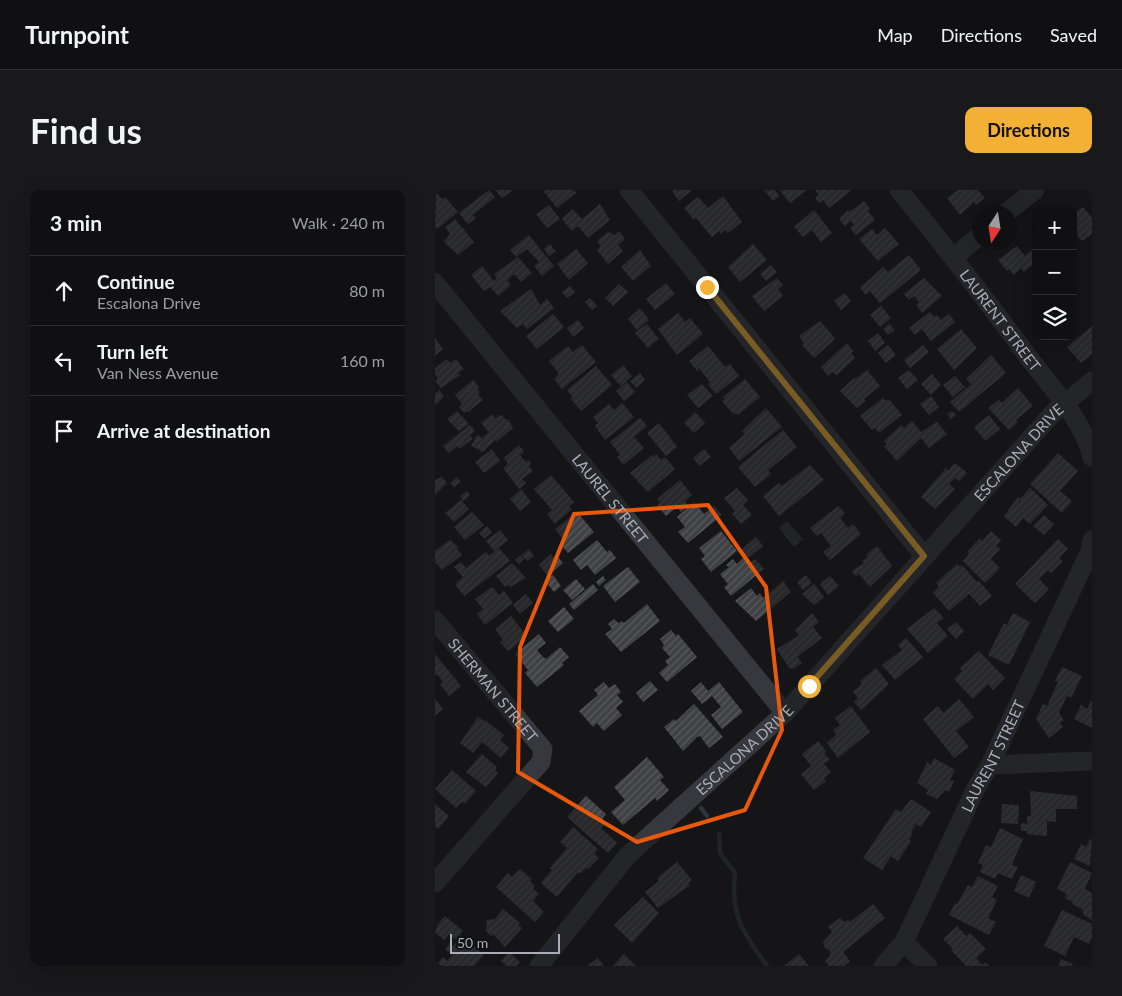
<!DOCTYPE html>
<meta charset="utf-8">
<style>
body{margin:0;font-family:Lato,sans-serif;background:#19191b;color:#f1f3f6}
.controls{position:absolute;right:15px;top:15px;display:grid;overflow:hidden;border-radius:10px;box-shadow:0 5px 20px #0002}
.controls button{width:45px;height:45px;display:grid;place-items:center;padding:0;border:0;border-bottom:1px solid #303032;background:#101012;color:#f1f3f6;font:25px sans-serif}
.compass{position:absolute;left:537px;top:15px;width:45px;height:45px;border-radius:50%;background:#101012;box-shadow:0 5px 20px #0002;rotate:192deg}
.scale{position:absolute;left:15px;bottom:12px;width:110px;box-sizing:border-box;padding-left:5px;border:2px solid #a8adb8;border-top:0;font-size:14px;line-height:18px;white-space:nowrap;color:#a8adb8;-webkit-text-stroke:4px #111113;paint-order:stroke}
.stop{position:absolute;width:15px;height:15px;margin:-11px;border:4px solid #f2b134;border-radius:50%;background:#fff}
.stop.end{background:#f2b134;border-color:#fff;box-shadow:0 1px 5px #0008}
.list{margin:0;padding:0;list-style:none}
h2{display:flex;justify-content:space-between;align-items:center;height:65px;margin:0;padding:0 20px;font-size:21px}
h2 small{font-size:16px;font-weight:400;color:#9c9d9f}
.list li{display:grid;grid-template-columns:32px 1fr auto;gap:15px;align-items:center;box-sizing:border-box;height:70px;padding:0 20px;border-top:1px solid #303032}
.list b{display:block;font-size:19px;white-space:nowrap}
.list p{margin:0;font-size:16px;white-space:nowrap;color:#9c9d9f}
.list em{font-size:16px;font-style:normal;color:#9c9d9f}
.icon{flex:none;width:28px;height:28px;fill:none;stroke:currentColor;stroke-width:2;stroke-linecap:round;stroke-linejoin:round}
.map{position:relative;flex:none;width:657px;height:776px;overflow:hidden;border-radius:10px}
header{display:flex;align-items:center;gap:30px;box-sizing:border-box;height:70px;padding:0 25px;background:#101012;border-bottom:1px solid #303032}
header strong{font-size:24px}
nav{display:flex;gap:28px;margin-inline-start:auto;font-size:18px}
.intro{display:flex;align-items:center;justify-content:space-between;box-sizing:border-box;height:120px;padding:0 30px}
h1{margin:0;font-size:35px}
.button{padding:12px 22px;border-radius:10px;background:#f2b134;color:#111;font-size:18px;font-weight:700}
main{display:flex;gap:30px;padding:0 30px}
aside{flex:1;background:#101012;border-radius:10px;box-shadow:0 5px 20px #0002}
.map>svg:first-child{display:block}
.water{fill:url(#water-ripples)}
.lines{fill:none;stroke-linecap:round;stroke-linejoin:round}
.stream{stroke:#2c353c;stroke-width:4.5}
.building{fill:url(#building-hatch)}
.minor{stroke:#37383d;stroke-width:19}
.route{stroke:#f2b134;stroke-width:6}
.marked{fill:none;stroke:#e8590c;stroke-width:4;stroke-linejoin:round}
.labels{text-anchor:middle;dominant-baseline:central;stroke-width:4.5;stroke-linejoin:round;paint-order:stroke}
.street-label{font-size:15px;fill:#a8adb8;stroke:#111113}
</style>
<header>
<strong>Turnpoint</strong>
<nav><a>Map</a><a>Directions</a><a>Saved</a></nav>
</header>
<div class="intro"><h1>Find us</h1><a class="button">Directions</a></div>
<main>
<aside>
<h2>3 min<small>Walk · 240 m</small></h2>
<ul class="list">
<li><svg class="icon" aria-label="ahead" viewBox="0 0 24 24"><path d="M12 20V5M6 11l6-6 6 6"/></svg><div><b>Continue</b><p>Escalona Drive</p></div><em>80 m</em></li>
<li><svg class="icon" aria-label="left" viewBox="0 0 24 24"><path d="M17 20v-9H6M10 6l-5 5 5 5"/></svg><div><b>Turn left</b><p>Van Ness Avenue</p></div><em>160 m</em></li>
<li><svg class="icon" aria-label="arrive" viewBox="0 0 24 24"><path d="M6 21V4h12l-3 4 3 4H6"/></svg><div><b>Arrive at destination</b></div></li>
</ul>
</aside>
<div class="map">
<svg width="657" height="776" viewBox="0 0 657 776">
<defs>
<pattern id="water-ripples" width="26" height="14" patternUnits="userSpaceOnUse" patternTransform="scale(1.25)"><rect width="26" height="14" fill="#2c353c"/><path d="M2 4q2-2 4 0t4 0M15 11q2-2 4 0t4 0" fill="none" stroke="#485056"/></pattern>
<pattern id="building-hatch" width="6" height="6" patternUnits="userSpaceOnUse" patternTransform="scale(1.25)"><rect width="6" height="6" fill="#404145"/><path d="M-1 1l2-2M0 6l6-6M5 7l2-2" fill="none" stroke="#595a5e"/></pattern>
</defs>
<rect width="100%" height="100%" fill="#161618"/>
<path class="water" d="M352 331 368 349 359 357 344 338Z"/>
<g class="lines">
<path class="stream" d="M266 618 272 626
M284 644 285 663 300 683C295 725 308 742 332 776"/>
</g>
<path class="building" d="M54 0 60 7 38 25 41 28 33 34 24 23Z
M60 0H78L67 8Z
M110 0H139L141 3 122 18 109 2Z
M238 0H257L244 11 238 3Z
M329 0H340L344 6 338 11Z
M347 0H372L355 13 345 1Z
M380 0H415L416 1 394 18 388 10 384 13 380 8 384 5Z
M523 0H543L550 8 541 15 539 12 525 25 512 8Z
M1 2 7 9 10 7 23 22 2 39 0 36Z
M288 6 307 32 293 43 290 40 286 44 284 41 277 47 261 28 259 30 249 18 263 7 273 18Z
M429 11 435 19 433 21 440 30 421 45 415 38 419 35 416 31 410 36 404 29 413 20 414 22Z
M165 14 175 30 153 48 143 36 137 41 127 29 138 19 147 29Z
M114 15 125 29 112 38 101 24Z
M648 17 657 28V44L647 51 638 40V24Z
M379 20 397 43 386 52 377 40 368 47 359 37Z
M20 29 39 52 23 65 9 52 15 44 10 37Z
M450 38 464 54 443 71 424 49 437 39 442 45Z
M184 41 190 49 183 55 188 61 173 74 162 60 166 56 162 51 173 42 180 45Z
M94 45 119 76 107 86 99 76 104 72 92 59 81 67 75 60Z
M115 54 121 61 114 66 109 59Z
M318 54 332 70 305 92 293 77Z
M582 56 590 66 598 59 601 62V72L589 82 586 78 579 85 574 79 572 81 563 70Z
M141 59 153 73 134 90 122 74Z
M205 60 216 76 198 91 186 77Z
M474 65 486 80 445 113 435 101 431 105 425 98 448 77 453 82Z
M83 67 97 83 86 92 79 84 72 90 76 95 63 106 55 97 49 101 36 85 47 76 59 91 62 88 59 84Z
M336 75 342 82 331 91 325 84Z
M342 88 348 95 343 99 348 106 329 121 317 106Z
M489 88 507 106 487 123 481 115 484 112 479 106 474 110 469 104Z
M231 93 240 104 220 120 211 109Z
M184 94 193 102 178 116 170 108Z
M135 96 140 102 132 108 127 102Z
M96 99 105 115 112 109 119 118 92 139 88 134 82 138 65 121Z
M409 103 416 111 406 120 399 111Z
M155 108 162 116 157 120 150 112Z
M446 116 456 128 445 137 435 125Z
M205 118 214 130 202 140 193 129Z
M495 122 499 127 502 125 506 130 514 124 520 132 496 151 487 139 480 145 474 138Z
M243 123 250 132 255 128 268 144 242 165 223 139Z
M118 124 129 137 102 159 91 146Z
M143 130 149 138 138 147 132 138Z
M385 131 399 147V150L379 168 367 155 369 153 364 146Z
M212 134 224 149 213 158 200 143Z
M454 134 460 140 453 145 448 139Z
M657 136V164L646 173 632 157Z
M526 139 542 158 519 180 502 159Z
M443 143 450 153 440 161 433 151Z
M0 148 8 159 0 166Z
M412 153 418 161 416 163 420 168 402 185 397 182 393 186 386 177Z
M147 155 161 172 127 199 119 189 124 184 114 171 133 156 138 162Z
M453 155 461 165 451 173 443 163Z
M488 155 494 162 475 178 469 170Z
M273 156 290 177 295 174 304 186 281 204 273 194 275 192 264 178 262 181 254 171Z
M556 165 571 183 524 222 515 212 536 194 531 189Z
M12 169 15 173 21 169 29 179 23 183 25 185 6 198 0 191 3 188 0 184V178Z
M188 175 197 186 186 196 176 185Z
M161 176 177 195 146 221 136 209 138 208 132 200Z
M432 180 445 196 429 209 431 211 422 218 405 201 419 188 420 189Z
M474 180 483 190 472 199 463 188Z
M205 183 210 190 201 198 195 191Z
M497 184 506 195 496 205 486 194Z
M520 186 530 197 518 207 508 195Z
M310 189 325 207 303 225 301 223 299 225 287 211 290 209 288 207Z
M38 190 44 197 42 199 45 202 43 204 48 210 33 222 32 221 29 223 24 217 27 214 20 205Z
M192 192 200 202 189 211 181 201Z
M267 194 278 206 263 218 252 205Z
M583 198 598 216 581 230 583 232 574 240 553 218 564 210 567 213Z
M4 200 9 207 0 215V204Z
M496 206 504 217 494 225 485 214Z
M448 208 451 211 454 209 467 225 444 243 440 238 437 240 425 226Z
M187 213 199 227 170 250 160 236 163 233 158 227 174 214 179 220Z
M331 218 347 237 304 271 294 258 310 244 307 241Z
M22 221 34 234 24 241 12 229Z
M517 221 521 225 516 229 512 224Z
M260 222 270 233 259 243 249 233Z
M57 224 60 228 67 225 71 230 73 229 78 238 61 252 60 250 48 262 36 256 42 245 47 248 54 242 46 233Z
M554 225 565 239 550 251 539 237Z
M205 228 212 236 199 247 209 258 188 275 182 267 185 265 175 252Z
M477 231 486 242 502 232 512 244 494 258 486 248 462 271 449 256 452 254 449 251 466 235 469 238Z
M224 233 242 257 231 266 212 243Z
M35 235 40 241 35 245 38 249 24 259 22 256 14 263 8 256Z
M348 240 362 257 333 280 336 284 320 297 303 277Z
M84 255 89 262 85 265 91 272 93 270 96 274 94 276 98 281 87 289 91 293 84 299 68 278 73 274 69 268Z
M57 259 65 271 49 283 40 272Z
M269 259 276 267 264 276 258 268Z
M623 263 643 281 625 301 637 311 627 323 595 294Z
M221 264 226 270 230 267 240 279 213 302 195 283 217 265 219 267Z
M520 273 532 283 524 291 520 288 514 294 520 299 500 319 486 307 511 278 513 281Z
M375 275 389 290 344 326 328 306 344 293 347 296Z
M116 285 139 312 134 316 137 319 120 334 112 324 117 320 99 299Z
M7 287 12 293 0 305V290Z
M22 287 26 292 19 297 15 293Z
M245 290 257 305 250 311 253 316 246 322 242 317 231 326 222 315 225 313 222 309Z
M302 298 313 310 308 315 317 325 306 334 297 324 300 321 289 308Z
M595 298 613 315 595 334 588 328 581 337 569 326 583 307 585 309Z
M86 299 96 312 85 321 75 309Z
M32 301 35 305 28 311 25 306Z
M26 310 34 319 19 332 10 323Z
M259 312 269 324 279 316 287 325 253 353 243 342 250 337 242 327Z
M403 316 410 323 405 328 413 338 418 334 426 344 395 370 388 362 396 356 386 343 382 346 375 338Z
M37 322 49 335 30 350 19 337Z
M142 322 159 342 133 363 126 355 130 352 120 339Z
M609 325 619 334 609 345 598 336Z
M52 336 57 342 49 349 44 343Z
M65 340 73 350 59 361 51 351Z
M286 341 302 361 276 382 266 369 270 366 264 358Z
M556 341 566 350 561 356 565 359 556 369 565 378 550 393 528 371 534 364 532 362 545 348 547 351Z
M321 347 328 356 313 368 306 360Z
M623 349 633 359 624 368 628 371 616 383 613 380 604 389 614 399 600 413 580 394Z
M15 350 24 358 22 359 27 365 7 380 0 372V361Z
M162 350 172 362 175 360 181 368 160 385 152 375 146 380 138 370Z
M442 356 457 376 435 397 424 384 421 386 417 381 429 373 427 371 433 367 431 365Z
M64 358 75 371 29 406 20 394 28 387 19 377 26 372 31 378 51 362 54 366Z
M94 359 99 366 92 371 87 365Z
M116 364 120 370 123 367 128 373 113 386 104 375Z
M86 365 89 369 84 374 80 370Z
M308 368 313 374 320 369 329 379 296 406 289 397 293 394 285 384 294 377 291 375 298 369 302 374Z
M77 373 91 388 75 397 73 395 70 397 61 386Z
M522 374 525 377 527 375 542 392 544 391 557 406 545 416 534 404 514 421 498 403 504 397 501 393Z
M193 377 205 392 180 412 168 396Z
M118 385 126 396 119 402 110 391Z
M371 385 377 393 368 400 362 392Z
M168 386 171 390 164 396 161 392Z
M395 386 404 396 393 405 385 394Z
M141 389 150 399 137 410 128 400Z
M348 391 356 402 321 431 300 411 316 398 322 406 325 403 328 408Z
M158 394 163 400 139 420 134 414Z
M379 394 389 407 379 415 367 404Z
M57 397 64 405 69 401 78 413 50 435 42 424 48 419 40 409Z
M91 404 98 413 85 424 78 415Z
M212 414 225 431 186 462 170 444 177 439 173 434 179 429 183 433 187 431 189 433Z
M129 417 139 429 123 442 113 431Z
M499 418 509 428 502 433 513 446 493 463 472 439Z
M377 423 384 432 378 437 387 448 362 467 367 473 358 479 354 478 342 459 364 445 360 440Z
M578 423 595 432 574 475 553 465 569 433 572 435Z
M76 426 92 446 73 461 65 452 68 450 60 439Z
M521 432 529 441 521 449 512 439Z
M236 440 241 446 243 444 262 467 232 492 224 483 233 475 230 471 235 467 227 458 229 455 225 449Z
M104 444 111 453 102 460 108 467 111 469 125 457 134 467 127 473 129 475 102 497 90 483 93 480 80 464Z
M471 448 488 467 460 490 447 475 467 460 463 455Z
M544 461 570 488 558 500 553 494 538 509 519 489 527 481 525 478Z
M0 464 26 496 14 506 5 494 8 492 2 484 0 486Z
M627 477 647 486 636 508 632 506 624 523 629 530 625 533 628 537 614 548 601 529 608 514 612 516 623 492 620 491Z
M441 478 454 494 426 520 419 512 423 508 418 502 427 494 425 491Z
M215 491 223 500 208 512 201 503Z
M169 492 174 498 180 494 186 502 182 505 188 512 181 518 187 525 169 541 162 533 158 537 144 521 163 505 159 500Z
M266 492 273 501 284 492 308 522 287 539 276 525 286 517 277 506 267 514 256 501Z
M0 509 8 519 0 526Z
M524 509 539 527 521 541 534 557 519 568 488 529 503 516 508 523Z
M657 510V538L639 529 646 515 652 519Z
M259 514 288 547 274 558 265 546 262 547 248 561 229 537 239 529 241 531Z
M416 516 435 542 403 568 392 553 401 545 398 540 405 535 400 528Z
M43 527 49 531 50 530 69 545 65 550 74 558 66 568 47 552 38 563 25 553Z
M383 551 391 561 389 563 395 570 389 574 396 582 389 588 391 591 379 600 366 584 376 576 367 564Z
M47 564 62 577 60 580 63 583 51 597 31 582Z
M212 567 229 587 225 590 234 600 222 611 220 608 188 635 176 622 190 610 179 597Z
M499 568 520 580 515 590 519 591 514 602 510 600 502 609 491 604 493 600 482 593 492 572 496 575Z
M17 580 41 601 30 614 27 612 21 618 0 599Z
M595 601 642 606V619H621V632L612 631V646L592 644V641H586V633L592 634V626H596Z
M151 606 171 624 167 629 171 633 166 638 182 653 173 663 132 627Z
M476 609 496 622 486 637 481 634 476 642 478 643 474 650 476 651 463 671 456 666 447 680 428 668 461 619 466 622Z
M0 614 14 626 3 639 0 636Z
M567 614 584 615 583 634 566 633Z
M138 637 163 659 159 664 164 668 153 679 151 678 145 684 143 682 122 707 106 693 117 680 115 678 132 658 125 652Z
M565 638 588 649 577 675 583 677 577 689 563 683 560 689 545 682 548 675 543 673 551 655 556 657Z
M655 649 657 650 655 676 639 669 646 654 651 657Z
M242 672 257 690 253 693 255 695 223 718 210 702 224 691 222 688Z
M635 672 657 683 650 699 657 703V730L649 725 647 719 637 714 638 712 630 708 632 704 622 699Z
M85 679 97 689 95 691 100 696 98 698 104 704 98 711 109 722 100 732 61 697 73 683 77 687Z
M586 685 601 692 594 708 579 701Z
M543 686 563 696 557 707 562 710 553 728 561 732 554 745 514 725 520 713 522 714 533 695 537 697Z
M208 707 224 723 197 753 179 735Z
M438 714 450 728 408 762 415 771 409 776H394L390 771 395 766V761L390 758 388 752 397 742 393 737 405 728 409 732 413 730 415 732Z
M68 719 85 733 83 735 87 738 70 757 58 744 56 746 50 740 52 738 51 730 60 729Z
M627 720 657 734V747L654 754 639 747 630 766 609 756Z
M10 726 28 741 21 750 14 744 9 750 0 742 3 734Z
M522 736 531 746 535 743 551 759 541 768 547 775 550 772 554 776H531L516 760 518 759 508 749Z
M27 746 49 765 39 776H3L1 775 8 767 12 771 17 765 10 759 15 753 18 756Z
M74 762 85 772 81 776H72L66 771Z
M189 764 201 776H178Z
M364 764 374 776H349Z
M163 768 169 776H152Z
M626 769 638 774 637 776H623Z"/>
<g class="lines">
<g class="minor">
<path d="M194 0 489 366"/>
<path id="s1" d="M464 0C509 55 552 111 594 168 617 198 648 230 657 267"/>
<path d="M572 22 600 0"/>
<path d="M519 67 544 46"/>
<path id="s2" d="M0 93 350 523"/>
<path id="s3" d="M0 430 108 559 106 572 0 693"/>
<path d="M555 575 657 571"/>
<path d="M469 752 493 776"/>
<path id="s4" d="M104 776 193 665 350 523 619 222 657 191"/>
<path id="s5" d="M448 776 469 752 541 598 555 575 655 361 657 350"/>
</g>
</g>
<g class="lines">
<path class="route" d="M272 97 489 366 374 496"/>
</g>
<path d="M0 0H657V776H0ZM273 315 331 397 347 540 310 620 202 652 83 582 85 457 139 324Z" fill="#161618" fill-opacity=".55" fill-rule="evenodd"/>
<path class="marked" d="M273 315 331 397 347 540 310 620 202 652 83 582 85 457 139 324Z"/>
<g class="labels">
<g class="street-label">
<text stroke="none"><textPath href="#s1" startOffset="165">LAURENT STREET</textPath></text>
<text stroke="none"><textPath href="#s4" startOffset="704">ESCALONA DRIVE</textPath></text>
<text stroke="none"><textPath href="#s2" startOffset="278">LAUREL STREET</textPath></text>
<text stroke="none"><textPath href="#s3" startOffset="91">SHERMAN STREET</textPath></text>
<text stroke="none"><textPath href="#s4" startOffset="299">ESCALONA DRIVE</textPath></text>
<text stroke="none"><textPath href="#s5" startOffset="238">LAURENT STREET</textPath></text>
</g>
</g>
</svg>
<div class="controls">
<button>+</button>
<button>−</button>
<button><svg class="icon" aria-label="layers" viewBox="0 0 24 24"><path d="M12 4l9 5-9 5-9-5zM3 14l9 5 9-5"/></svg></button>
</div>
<svg class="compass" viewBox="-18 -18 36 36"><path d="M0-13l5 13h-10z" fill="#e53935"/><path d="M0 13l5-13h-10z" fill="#9c9d9f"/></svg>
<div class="scale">50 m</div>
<div class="stop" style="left:374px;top:496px"></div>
<div class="stop end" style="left:272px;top:97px"></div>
</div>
</main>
